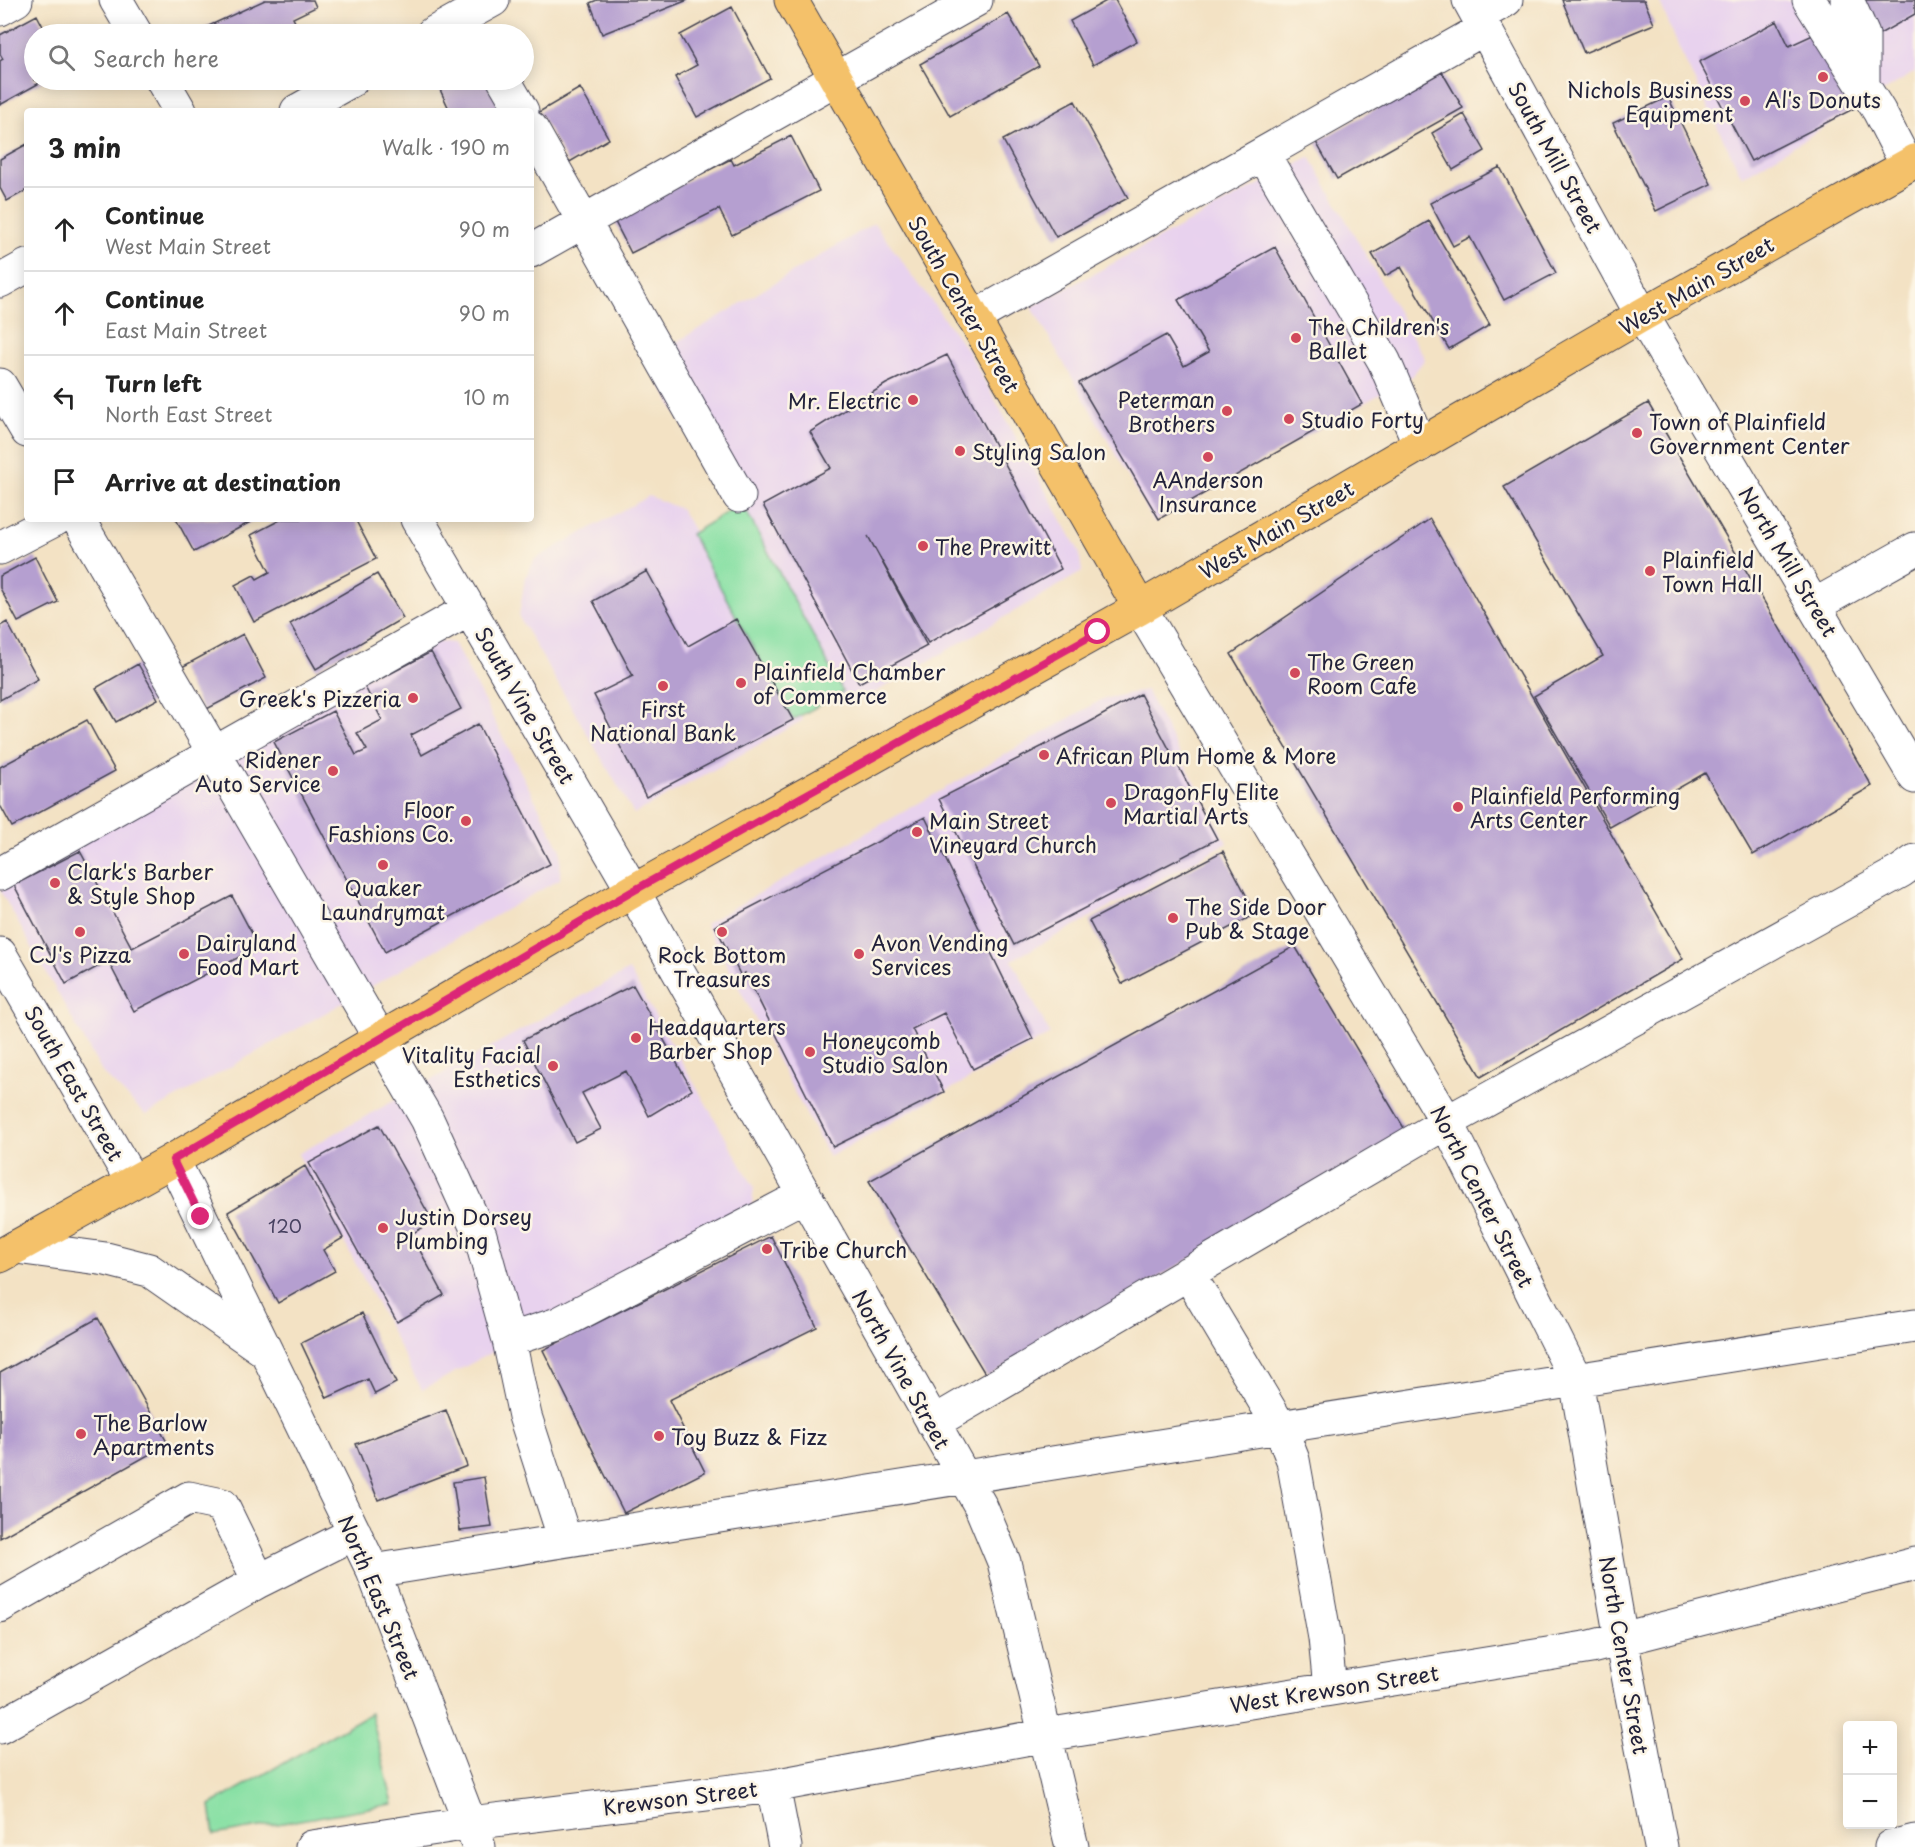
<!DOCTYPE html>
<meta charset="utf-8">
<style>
body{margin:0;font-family:"Playpen Sans",sans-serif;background:#f2f2f2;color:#222}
.controls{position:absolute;right:18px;bottom:18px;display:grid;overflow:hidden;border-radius:6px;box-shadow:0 3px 15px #0003}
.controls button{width:54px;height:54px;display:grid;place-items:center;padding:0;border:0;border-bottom:2px solid #e0e0e0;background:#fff;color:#222;font:30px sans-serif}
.stop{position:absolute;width:18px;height:18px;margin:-14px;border:4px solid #db2777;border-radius:50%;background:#fff}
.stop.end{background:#db2777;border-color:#fff;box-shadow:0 2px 6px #0008}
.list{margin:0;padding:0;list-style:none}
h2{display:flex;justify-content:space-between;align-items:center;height:78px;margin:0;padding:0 24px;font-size:26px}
h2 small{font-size:20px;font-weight:400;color:#767676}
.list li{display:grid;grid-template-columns:39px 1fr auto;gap:18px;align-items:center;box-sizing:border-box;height:84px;padding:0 24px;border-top:2px solid #e0e0e0}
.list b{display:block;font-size:22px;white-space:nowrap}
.list p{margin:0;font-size:20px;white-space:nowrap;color:#767676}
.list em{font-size:20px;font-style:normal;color:#767676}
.icon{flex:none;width:33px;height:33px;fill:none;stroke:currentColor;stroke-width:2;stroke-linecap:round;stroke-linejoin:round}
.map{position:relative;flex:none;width:1915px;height:1847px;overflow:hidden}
.search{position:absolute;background:#fff;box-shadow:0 3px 15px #0003;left:24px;top:24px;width:510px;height:66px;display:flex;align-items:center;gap:15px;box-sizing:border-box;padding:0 21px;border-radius:33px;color:#767676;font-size:22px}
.panel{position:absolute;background:#fff;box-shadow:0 3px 15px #0003;left:24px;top:108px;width:510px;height:414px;border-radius:6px}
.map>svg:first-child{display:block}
.built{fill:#e8d2ee}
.green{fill:#88e0a4;stroke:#558170;stroke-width:1.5}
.building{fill:#b59fd0}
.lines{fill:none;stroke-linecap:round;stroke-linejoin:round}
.minor-casing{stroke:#413f50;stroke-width:35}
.major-casing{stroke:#413f50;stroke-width:35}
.minor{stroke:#fff;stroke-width:33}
.major{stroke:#f4c16a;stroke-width:33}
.route{stroke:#db2777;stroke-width:8}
.poi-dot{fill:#d1495b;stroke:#fcf5e5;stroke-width:2}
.labels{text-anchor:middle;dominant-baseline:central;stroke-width:5;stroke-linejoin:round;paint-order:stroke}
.number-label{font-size:18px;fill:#474160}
.poi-label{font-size:21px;fill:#22223b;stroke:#fcf5e5;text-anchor:start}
.street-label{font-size:21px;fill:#22223b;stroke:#fcf5e5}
</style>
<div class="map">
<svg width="1915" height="1847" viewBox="0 0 1915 1847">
<rect width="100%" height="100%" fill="#fcf5e5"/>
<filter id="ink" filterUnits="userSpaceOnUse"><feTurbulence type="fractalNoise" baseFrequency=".0167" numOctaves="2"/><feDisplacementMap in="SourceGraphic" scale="12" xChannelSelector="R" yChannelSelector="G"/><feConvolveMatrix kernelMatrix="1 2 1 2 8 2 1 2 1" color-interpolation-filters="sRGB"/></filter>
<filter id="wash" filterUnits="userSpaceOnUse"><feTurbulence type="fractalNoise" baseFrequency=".008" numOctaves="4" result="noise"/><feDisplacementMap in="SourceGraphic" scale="24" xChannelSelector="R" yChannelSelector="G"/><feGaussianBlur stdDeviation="1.35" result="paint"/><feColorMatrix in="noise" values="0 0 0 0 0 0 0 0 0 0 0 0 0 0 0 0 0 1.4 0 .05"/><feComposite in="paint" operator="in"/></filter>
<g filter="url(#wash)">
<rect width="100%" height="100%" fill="#f3e2c4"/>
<path class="built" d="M1659 0H1915V72L1742 177 1682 55Z
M1310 157 1425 359 1412 376 1154 522 1032 307Z
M874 223 968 351 1079 551 1082 572 862 700 834 699 647 360Z
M649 496 681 509 803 720 634 814 519 617 525 578 535 559Z
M431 640 454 643 561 850 560 879 146 1115 102 1072 0 890Z
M1146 690 1227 843 1012 960 1050 1034 829 1157 705 924 1103 699Z
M629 970 754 1187 751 1212 422 1390 298 1154Z"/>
<path class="green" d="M742 503 843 692 793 720 691 534Z
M371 1713 393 1804 214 1835 210 1805Z"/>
<g id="blocks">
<path class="building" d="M265 0H313L316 7 293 18 301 34H207L204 28Z
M597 0H688L602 34 590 3Z
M1108 0H1115L1137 41 1093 65 1070 21Z
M1562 0H1644L1654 24 1584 53Z
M1859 0H1915V14L1878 35Z
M732 7 770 78 697 117 675 77 697 65 680 35Z
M1008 14 1039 66 950 116 920 64Z
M37 15 47 34H34V80H45L0 105V61L3 59 0 54V35Z
M1777 21 1789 46 1815 34 1857 107 1751 161 1699 62Z
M1442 72 1463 108 1337 179 1316 142Z
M439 80H493L506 109 502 111H450L436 81Z
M580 88 609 139 568 163 539 112Z
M1668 97 1711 184 1656 211 1613 123Z
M1075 101 1128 198 1056 237 1003 140Z
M1464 114 1485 151 1453 170 1432 133Z
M791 136 819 191 732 235 719 209 631 253 613 218 731 159 734 165Z
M27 144V190L7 201 0 188V159Z
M1500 167 1556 273 1504 300 1470 237 1453 246 1430 203Z
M1429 221 1490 325 1449 349 1401 267 1385 276 1372 254Z
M1275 247 1362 404 1159 519 1079 383 1166 335 1184 366 1209 352 1178 300Z
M947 355 1061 569 928 643 868 536 927 646 859 683 763 505 831 468 810 432 886 384Z
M1648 403 1872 786 1753 855 1705 773 1610 827 1534 696 1603 656 1504 487Z
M176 519H256L194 552Z
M282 519H355L376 559 254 622 235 585 254 575 257 579 270 572 251 535Z
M1430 519 1683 959 1481 1077 1231 654Z
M35 557 58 602 18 622 0 588V576Z
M647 571 688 646 736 619 793 720 646 797 594 695 633 676 593 601Z
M377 574 403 618 316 669 290 624Z
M7 622 38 679 0 700V626Z
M243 634 266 678 203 711 180 668Z
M431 652 461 709 411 735 422 755 478 724 550 864 385 952 274 742 333 711 356 755 367 750 357 733 382 720 365 687Z
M138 664 158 699 116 722 96 688Z
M1140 694 1217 839 1014 945 939 799 1088 723Z
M87 720 115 771 12 827 0 805V767Z
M925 817 1033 1039 973 1069 944 1013 912 1029 944 1092 833 1147 745 973 741 976 715 926Z
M80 851 132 948 232 896 259 947 134 1011 108 961 66 984 14 885Z
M1223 851 1256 914 1122 984 1089 921Z
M1295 946 1407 1133 987 1377 869 1181Z
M633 985 692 1090 649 1116 626 1071 582 1093 601 1129 575 1142 523 1040Z
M379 1125 433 1222 411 1234 444 1295 397 1322 309 1163Z
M305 1166 343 1238 323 1250 335 1271 278 1303 228 1212Z
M771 1236 817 1327 669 1400 705 1472 624 1513 543 1350Z
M362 1313 396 1383 375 1394 368 1379 327 1398 301 1343Z
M98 1318 168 1444 0 1538V1373Z
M446 1410 467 1466 378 1500 356 1444Z
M484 1477 492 1527 460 1531 453 1482Z"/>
</g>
</g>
<g filter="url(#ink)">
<use href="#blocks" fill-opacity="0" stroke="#413f50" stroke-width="1.5"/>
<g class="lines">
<defs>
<path id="minor" d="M116 0 136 34
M1469 0 1642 315 1915 777
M1809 0 1879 111 1907 165
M1847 0 1863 35V86
M0 9 16 0
M1478 16 1506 0
M432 34 493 0
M162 80 180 111
M504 80 522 111
M297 111 352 80
M531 128 739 496
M1263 154 1384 361 1420 445
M531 251 976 0
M0 281 27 266
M973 318 1485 28
M0 385 27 431
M78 519 427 1119 480 1235 509 1340 525 1416 565 1540
M417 519 633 891 981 1507 1004 1562 1072 1847
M0 548 56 519
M1815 605 1915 549
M1140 608 1447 1122 1576 1380 1621 1639 1661 1847
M0 874 470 609
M0 954 132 1181
M173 1160 373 1571 479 1847
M16 1247 106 1259 149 1270 265 1351
M1188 1273 1280 1427 1293 1460 1325 1638 1330 1689
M509 1340 558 1324 805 1195
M933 1423 1447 1122 1901 871 1915 861
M373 1571 1915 1326
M0 1606 189 1498 222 1505 259 1581 355 1533
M0 1727 259 1581
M773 1786 785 1847
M312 1847 470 1823 773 1786 1046 1735 1591 1647 1915 1564
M1891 1847 1915 1841"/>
<path id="major" d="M791 0 1140 608
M0 1256 173 1160 633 891 1140 608 1642 315 1915 161"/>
</defs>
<use href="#minor" class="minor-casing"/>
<use href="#major" class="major-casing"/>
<use href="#minor" class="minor"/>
<use href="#major" class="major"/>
</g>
</g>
<g class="lines" filter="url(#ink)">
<path class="route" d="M201 1217 173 1160 633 891 1098 632"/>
</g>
<g class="poi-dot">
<circle cx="1823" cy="77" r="6"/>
<circle cx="1745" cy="101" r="6"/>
<circle cx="1296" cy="338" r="6"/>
<circle cx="913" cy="400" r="6"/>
<circle cx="1227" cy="411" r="6"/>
<circle cx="1289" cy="419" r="6"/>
<circle cx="1637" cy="433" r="6"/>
<circle cx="960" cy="451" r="6"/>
<circle cx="1208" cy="457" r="6"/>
<circle cx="923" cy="546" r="6"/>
<circle cx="1650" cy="571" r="6"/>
<circle cx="1295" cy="673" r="6"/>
<circle cx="741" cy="683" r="6"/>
<circle cx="663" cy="686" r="6"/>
<circle cx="413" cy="698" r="6"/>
<circle cx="1044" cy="755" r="6"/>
<circle cx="333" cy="771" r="6"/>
<circle cx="1111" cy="803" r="6"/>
<circle cx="1458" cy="807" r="6"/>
<circle cx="466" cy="821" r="6"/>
<circle cx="917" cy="832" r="6"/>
<circle cx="383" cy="865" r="6"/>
<circle cx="55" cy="883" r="6"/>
<circle cx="1173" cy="918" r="6"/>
<circle cx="80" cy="932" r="6"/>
<circle cx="722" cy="932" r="6"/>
<circle cx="184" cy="954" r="6"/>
<circle cx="859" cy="954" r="6"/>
<circle cx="636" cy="1038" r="6"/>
<circle cx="810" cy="1052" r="6"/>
<circle cx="553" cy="1066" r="6"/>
<circle cx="383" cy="1228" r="6"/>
<circle cx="767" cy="1249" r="6"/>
<circle cx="81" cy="1434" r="6"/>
<circle cx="659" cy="1436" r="6"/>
</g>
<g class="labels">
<g class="number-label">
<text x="285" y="1225">120</text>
</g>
<g class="poi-label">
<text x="1733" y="89" text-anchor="end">Nichols Business<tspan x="1733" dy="24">Equipment</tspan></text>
<text x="1823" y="99" text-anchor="middle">Al's Donuts</text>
<text x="1308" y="326">The Children's<tspan x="1308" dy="24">Ballet</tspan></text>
<text x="1215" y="399" text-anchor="end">Peterman<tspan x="1215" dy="24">Brothers</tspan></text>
<text x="901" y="400" text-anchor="end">Mr. Electric</text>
<text x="1301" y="419">Studio Forty</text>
<text x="1649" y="421">Town of Plainfield<tspan x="1649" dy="24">Government Center</tspan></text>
<text x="972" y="451">Styling Salon</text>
<text x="1208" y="479" text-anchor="middle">AAnderson<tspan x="1208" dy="24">Insurance</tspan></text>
<text x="935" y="546">The Prewitt</text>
<text x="1662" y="559">Plainfield<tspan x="1662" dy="24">Town Hall</tspan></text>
<text x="1307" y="661">The Green<tspan x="1307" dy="24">Room Cafe</tspan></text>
<text x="753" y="671">Plainfield Chamber<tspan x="753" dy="24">of Commerce</tspan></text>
<text x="401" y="698" text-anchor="end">Greek's Pizzeria</text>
<text x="663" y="708" text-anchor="middle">First<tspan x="663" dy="24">National Bank</tspan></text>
<text x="1056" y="755">African Plum Home &amp; More</text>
<text x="321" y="759" text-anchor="end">Ridener<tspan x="321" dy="24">Auto Service</tspan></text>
<text x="1123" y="791">DragonFly Elite<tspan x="1123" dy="24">Martial Arts</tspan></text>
<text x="1470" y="795">Plainfield Performing<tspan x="1470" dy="24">Arts Center</tspan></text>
<text x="454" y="809" text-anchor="end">Floor<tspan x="454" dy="24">Fashions Co.</tspan></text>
<text x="929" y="820">Main Street<tspan x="929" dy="24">Vineyard Church</tspan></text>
<text x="67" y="871">Clark's Barber<tspan x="67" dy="24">&amp; Style Shop</tspan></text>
<text x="383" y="887" text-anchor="middle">Quaker<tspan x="383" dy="24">Laundrymat</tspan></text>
<text x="1185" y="906">The Side Door<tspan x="1185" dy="24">Pub &amp; Stage</tspan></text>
<text x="196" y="942">Dairyland<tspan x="196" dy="24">Food Mart</tspan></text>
<text x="871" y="942">Avon Vending<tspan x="871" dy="24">Services</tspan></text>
<text x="80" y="954" text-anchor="middle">CJ's Pizza</text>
<text x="722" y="954" text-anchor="middle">Rock Bottom<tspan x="722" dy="24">Treasures</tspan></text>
<text x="648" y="1026">Headquarters<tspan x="648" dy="24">Barber Shop</tspan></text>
<text x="822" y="1040">Honeycomb<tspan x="822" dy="24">Studio Salon</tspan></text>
<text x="541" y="1054" text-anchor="end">Vitality Facial<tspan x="541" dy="24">Esthetics</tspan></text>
<text x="395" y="1216">Justin Dorsey<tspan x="395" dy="24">Plumbing</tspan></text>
<text x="779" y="1249">Tribe Church</text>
<text x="93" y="1422">The Barlow<tspan x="93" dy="24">Apartments</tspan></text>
<text x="671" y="1436">Toy Buzz &amp; Fizz</text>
</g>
<g class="street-label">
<text transform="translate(1556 157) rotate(61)">South Mill Street</text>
<text transform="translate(1696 285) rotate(-30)">West Main Street</text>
<text transform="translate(965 304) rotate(60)">South Center Street</text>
<text transform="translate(1276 529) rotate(-30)">West Main Street</text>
<text transform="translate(1789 561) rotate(59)">North Mill Street</text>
<text transform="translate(526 705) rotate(60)">South Vine Street</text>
<text transform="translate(75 1083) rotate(60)">South East Street</text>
<text transform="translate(1483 1196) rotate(63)">North Center Street</text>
<text transform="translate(902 1369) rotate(61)">North Vine Street</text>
<text transform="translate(380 1597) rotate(67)">North East Street</text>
<text transform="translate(1625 1655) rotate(80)">North Center Street</text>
<text transform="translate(1334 1688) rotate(-9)">West Krewson Street</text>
<text transform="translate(680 1797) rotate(-7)">Krewson Street</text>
</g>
</g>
</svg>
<div class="controls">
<button>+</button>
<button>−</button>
</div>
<div class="stop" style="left:1098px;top:632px"></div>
<div class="stop end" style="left:201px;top:1217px"></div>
<div class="search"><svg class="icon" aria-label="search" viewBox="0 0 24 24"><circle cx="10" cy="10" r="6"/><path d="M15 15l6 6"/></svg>Search here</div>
<section class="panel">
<h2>3 min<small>Walk · 190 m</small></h2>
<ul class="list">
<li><svg class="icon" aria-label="ahead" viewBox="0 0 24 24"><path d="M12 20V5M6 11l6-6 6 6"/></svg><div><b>Continue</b><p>West Main Street</p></div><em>90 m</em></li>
<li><svg class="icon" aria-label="ahead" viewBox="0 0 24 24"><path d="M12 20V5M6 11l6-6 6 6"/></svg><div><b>Continue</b><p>East Main Street</p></div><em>90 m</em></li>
<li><svg class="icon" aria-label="left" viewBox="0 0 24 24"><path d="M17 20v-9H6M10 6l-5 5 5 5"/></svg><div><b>Turn left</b><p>North East Street</p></div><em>10 m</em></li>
<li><svg class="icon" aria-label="arrive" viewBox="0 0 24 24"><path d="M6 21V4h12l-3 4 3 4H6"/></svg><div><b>Arrive at destination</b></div></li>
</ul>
</section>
</div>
